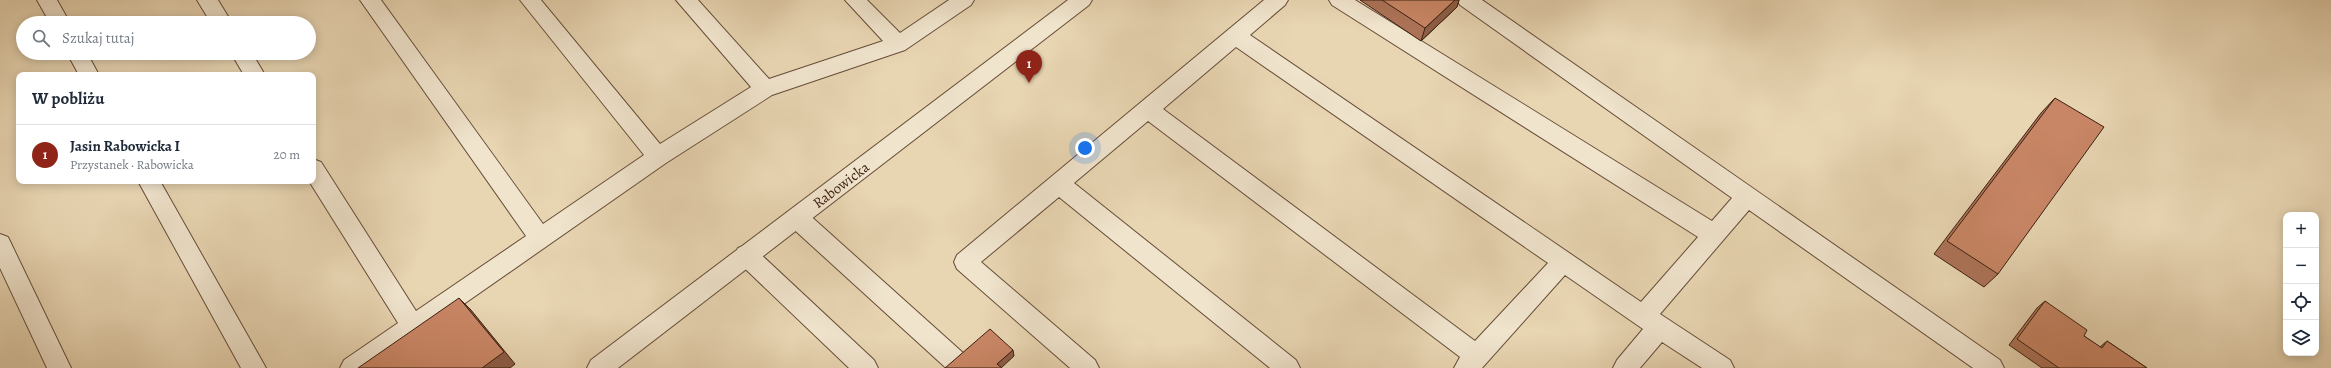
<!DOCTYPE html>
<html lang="pl">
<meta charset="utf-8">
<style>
body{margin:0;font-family:Alegreya,serif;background:#f2f2f3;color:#1f2937}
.controls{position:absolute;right:12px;bottom:12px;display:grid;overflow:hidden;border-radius:8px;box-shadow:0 2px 10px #0003}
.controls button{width:36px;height:36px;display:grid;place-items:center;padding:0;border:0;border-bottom:1px solid #e0e1e3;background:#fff;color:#1f2937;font:20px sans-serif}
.you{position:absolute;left:1085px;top:148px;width:14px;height:14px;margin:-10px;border:3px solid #fff;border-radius:50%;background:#1a73e8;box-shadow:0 0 0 6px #1a73e833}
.badge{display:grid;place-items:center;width:26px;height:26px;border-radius:50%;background:#8f2418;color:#fff;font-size:13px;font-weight:700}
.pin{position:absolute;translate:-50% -33px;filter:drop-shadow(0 1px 2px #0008)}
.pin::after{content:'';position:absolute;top:21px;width:14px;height:12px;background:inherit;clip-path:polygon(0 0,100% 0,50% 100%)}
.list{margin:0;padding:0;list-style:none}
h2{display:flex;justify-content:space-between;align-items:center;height:52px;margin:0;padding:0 16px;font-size:17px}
h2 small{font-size:13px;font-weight:400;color:#747a83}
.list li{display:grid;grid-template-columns:26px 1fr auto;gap:12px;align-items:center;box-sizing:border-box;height:60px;padding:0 16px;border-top:1px solid #e0e1e3}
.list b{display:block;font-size:15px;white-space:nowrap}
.list p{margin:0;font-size:13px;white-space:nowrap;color:#747a83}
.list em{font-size:13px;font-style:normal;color:#747a83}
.icon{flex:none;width:22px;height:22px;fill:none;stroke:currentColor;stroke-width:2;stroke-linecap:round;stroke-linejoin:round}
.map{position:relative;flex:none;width:2331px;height:368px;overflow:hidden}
.search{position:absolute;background:#fff;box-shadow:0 2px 10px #0003;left:16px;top:16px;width:300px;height:44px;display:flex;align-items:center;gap:10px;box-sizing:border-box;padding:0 14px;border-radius:22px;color:#747a83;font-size:15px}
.panel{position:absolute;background:#fff;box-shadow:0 2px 10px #0003;left:16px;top:72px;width:300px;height:112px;border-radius:8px}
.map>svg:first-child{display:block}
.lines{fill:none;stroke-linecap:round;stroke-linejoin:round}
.service-casing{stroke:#664c38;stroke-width:2}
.tertiary-casing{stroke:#664c38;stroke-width:2}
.service{fill:#f0e4cd;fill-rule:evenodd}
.tertiary{fill:#f0e4cd;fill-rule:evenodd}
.wall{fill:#ad7358;stroke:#3b1f10}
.shaded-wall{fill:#8d5e47;stroke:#3b1f10}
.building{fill:#c98666;stroke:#3b1f10}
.labels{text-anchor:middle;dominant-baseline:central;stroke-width:3.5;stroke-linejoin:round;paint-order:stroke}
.street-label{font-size:15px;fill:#3b1f10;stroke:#f0e4cd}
</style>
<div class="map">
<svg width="2331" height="368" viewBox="0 0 2331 368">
<rect width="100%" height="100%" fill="#e8d5b2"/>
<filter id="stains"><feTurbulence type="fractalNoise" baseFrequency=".005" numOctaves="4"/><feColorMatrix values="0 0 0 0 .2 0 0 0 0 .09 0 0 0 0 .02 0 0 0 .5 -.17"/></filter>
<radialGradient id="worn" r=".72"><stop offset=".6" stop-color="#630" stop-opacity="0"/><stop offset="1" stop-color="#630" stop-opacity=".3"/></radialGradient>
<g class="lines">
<defs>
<path id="service" d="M37 0H57L70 23H50Z
M197 0H218L232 23H211Z
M360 0H381L543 224 644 155 520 0H541L660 144 751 87 676 0H698L769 79 883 41 845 0H867L900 33 949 0H974L971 5 905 50 772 95 666 163 372 368H340L344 360 398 323 309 181H313V159L321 162 416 311 526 236Z
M1264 0H1288L1285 5 1250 35 1641 302 1698 237 1332 5 1329 0H1355L1712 221 1732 198 1460 5 1457 0H1482L2000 360 2004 368H1973L1749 210 1660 314 1730 360 1734 368H1702L1662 342 1640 368H1613L1617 360 1643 329 1565 275 1482 368H1454L1460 357 1148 121 1074 183 1296 360 1300 368H1270L1059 197 981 262 1095 360 1099 368H1070L957 269 954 262 957 255ZM1236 47 1548 263 1475 341 1163 109Z
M67 53H87L99 75H79Z
M231 53H252L265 75H244Z
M138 181H160L266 368H241Z
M797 208 805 211 971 360 975 368H946L789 225 786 218 789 211Z
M0 234 8 237 71 368H47L0 268Z
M746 245 754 248 874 360 878 368H849L738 262 735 255 738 248Z"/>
<path id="tertiary" d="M1068 0H1092L1089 5 618 368H587L591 360Z"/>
</defs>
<use href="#service" class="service-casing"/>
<use href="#tertiary" class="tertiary-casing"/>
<use href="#service" class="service"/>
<use href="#tertiary" class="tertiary"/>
</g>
<path class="wall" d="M1360 0H1459L1457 7 1421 41Z
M2055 98 1998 274 1984 287 1934 254 2041 113Z
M2045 301 2084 336 2100 347 2107 341 2147 368H2042L2009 345 2037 308Z"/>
<path class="shaded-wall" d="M1455 0H1459L1457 7 1421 41 1425 28Z
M459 298 471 310 515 364 510 368H482Z
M1013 350 1014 356 1001 368 997 364Z"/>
<path class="building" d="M1382 0H1455L1425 28Z
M2055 98 2104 127 1998 274 1947 241Z
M459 298 504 352 482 368H358Z
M2045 301 2087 330 2084 336 2102 348 2107 341 2147 368H2059L2017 339Z
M990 329 1013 350 997 364 1002 368H945Z"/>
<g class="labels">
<g class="street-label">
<text transform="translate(841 185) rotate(-37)">Rabowicka</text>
</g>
</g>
<rect width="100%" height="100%" filter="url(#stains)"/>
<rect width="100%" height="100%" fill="url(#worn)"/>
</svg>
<div class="controls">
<button>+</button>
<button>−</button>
<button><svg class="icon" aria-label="locate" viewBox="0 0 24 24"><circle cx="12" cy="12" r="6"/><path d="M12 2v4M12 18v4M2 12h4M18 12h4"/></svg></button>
<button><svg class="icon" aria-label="layers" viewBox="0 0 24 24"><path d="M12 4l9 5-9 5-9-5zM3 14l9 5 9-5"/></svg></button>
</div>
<div class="you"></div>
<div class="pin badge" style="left:1029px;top:83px">1</div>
<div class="search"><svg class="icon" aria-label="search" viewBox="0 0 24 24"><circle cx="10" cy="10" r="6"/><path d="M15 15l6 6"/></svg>Szukaj tutaj</div>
<section class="panel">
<h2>W pobliżu<small></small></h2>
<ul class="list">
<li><span class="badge">1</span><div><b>Jasin Rabowicka I</b><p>Przystanek · Rabowicka</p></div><em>20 m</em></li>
</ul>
</section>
</div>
